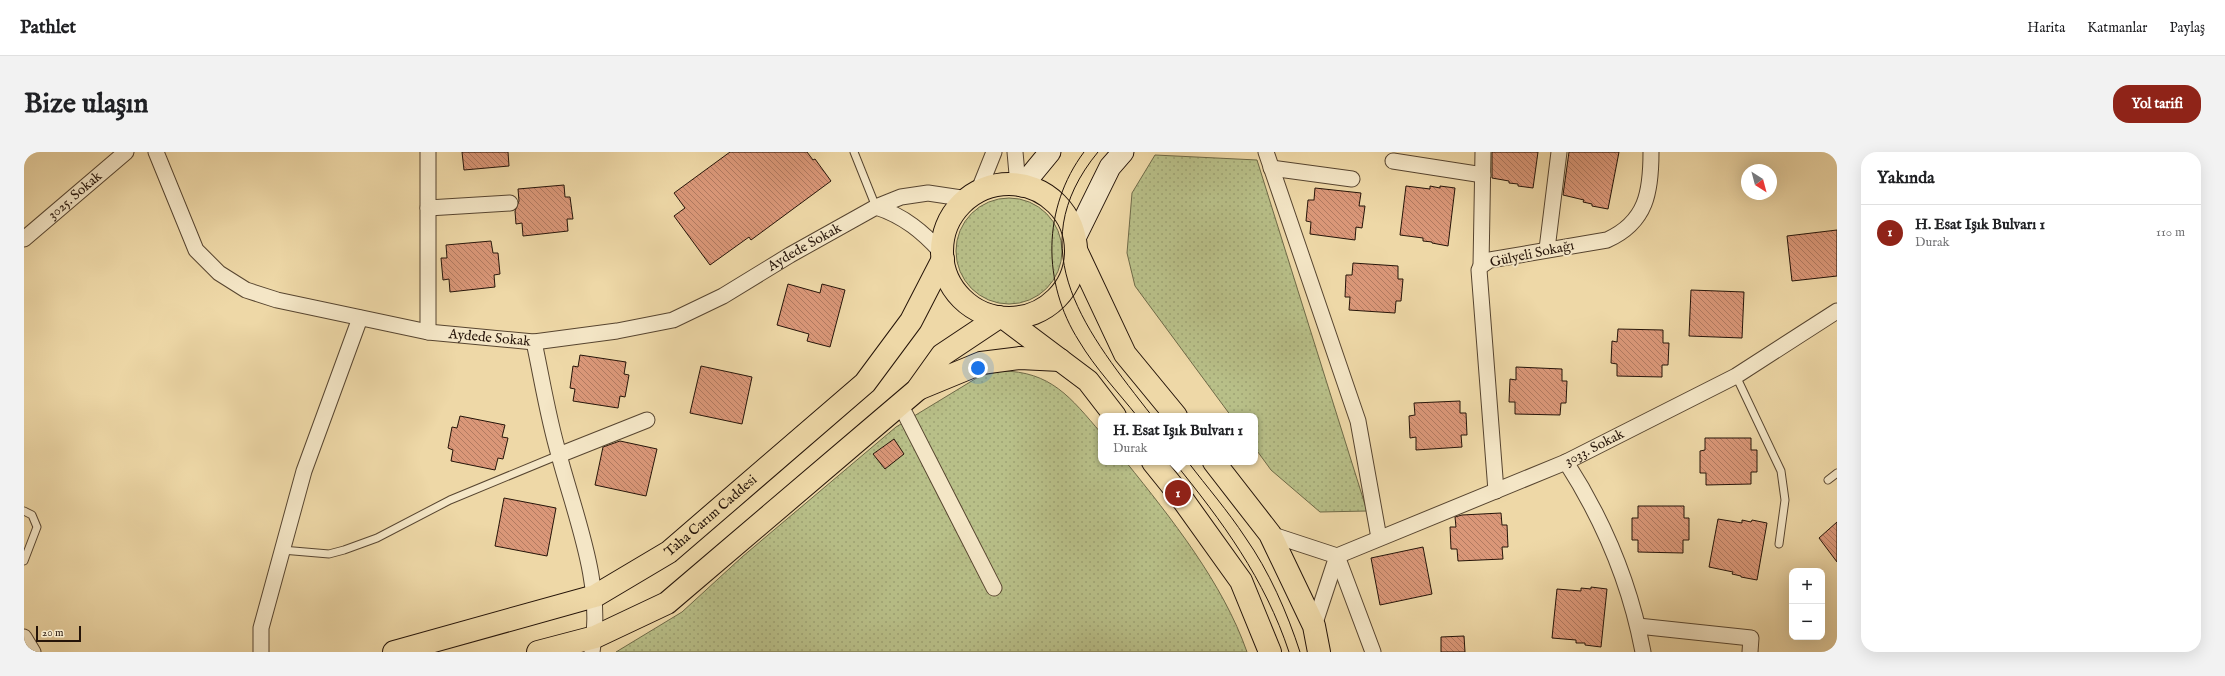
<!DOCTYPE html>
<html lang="tr">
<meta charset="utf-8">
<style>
body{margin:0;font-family:"IM FELL English",serif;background:#f2f2f2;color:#202124}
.controls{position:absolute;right:12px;bottom:12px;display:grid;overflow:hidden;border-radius:8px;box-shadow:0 4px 16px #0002}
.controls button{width:36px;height:36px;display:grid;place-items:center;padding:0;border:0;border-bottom:1px solid #e0e0e0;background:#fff;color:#202124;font:20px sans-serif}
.compass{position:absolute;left:1717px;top:12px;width:36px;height:36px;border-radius:50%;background:#fff;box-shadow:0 4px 16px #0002;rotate:144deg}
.scale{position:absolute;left:12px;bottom:10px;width:45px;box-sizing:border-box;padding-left:4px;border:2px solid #251409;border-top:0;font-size:11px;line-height:14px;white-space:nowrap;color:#251409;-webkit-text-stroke:3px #f4e6c6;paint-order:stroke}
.you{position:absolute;left:954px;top:216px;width:14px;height:14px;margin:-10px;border:3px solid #fff;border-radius:50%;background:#1a73e8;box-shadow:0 0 0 6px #1a73e833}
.badge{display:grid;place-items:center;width:26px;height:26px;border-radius:50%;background:#8f2418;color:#fff;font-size:13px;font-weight:700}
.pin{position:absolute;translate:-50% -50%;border:2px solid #fff;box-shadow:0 1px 4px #0006}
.popup{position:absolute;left:1074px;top:261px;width:160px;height:52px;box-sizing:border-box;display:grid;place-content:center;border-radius:8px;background:#fff;filter:drop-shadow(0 1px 3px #0005);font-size:13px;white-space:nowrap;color:#757577}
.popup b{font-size:15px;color:#202124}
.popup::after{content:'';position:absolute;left:50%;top:100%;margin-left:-8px;border:8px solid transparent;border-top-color:#fff}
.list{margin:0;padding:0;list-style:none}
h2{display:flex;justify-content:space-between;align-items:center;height:52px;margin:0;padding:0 16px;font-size:17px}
h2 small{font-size:13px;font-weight:400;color:#757577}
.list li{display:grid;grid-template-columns:26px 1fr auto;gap:12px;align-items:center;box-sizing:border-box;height:56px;padding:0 16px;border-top:1px solid #e0e0e0}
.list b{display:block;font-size:15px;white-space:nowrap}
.list p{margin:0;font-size:13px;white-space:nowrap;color:#757577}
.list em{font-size:13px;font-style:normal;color:#757577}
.map{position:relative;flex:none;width:1813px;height:500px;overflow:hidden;border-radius:16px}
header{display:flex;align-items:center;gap:24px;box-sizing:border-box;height:56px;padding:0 20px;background:#fff;border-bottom:1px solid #e0e0e0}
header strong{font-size:19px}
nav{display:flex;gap:22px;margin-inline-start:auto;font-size:14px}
.intro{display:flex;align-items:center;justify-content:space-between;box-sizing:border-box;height:96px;padding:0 24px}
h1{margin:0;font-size:28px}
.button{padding:10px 18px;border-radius:16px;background:#8f2418;color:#fff;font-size:14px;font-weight:700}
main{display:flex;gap:24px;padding:0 24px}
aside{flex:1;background:#fff;border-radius:16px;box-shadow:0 4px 16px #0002}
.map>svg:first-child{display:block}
.green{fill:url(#green-dots);stroke:#6e6a48}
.building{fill:url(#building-back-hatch);stroke:#251409}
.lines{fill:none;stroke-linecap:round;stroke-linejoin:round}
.service-casing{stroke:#574530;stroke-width:9}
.minor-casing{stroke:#574530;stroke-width:17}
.secondary-casing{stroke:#251409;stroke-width:23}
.primary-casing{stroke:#251409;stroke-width:24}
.service{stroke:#f4e6c6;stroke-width:7}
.minor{stroke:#f4e6c6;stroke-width:15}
.secondary{stroke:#f4e6c6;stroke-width:21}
.primary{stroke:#eed8a7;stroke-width:22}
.tram{stroke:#251409;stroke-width:1}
.labels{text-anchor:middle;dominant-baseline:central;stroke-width:4;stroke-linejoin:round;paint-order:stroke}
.street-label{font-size:14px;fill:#251409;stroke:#f4e6c6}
</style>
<header>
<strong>Pathlet</strong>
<nav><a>Harita</a><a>Katmanlar</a><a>Paylaş</a></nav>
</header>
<div class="intro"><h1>Bize ulaşın</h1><a class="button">Yol tarifi</a></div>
<main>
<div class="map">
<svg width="1813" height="500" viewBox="0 0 1813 500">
<defs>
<pattern id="green-dots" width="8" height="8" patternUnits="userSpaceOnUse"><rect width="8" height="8" fill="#b8bf88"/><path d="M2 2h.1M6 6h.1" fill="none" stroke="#9ea374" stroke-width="1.8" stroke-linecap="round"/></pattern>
<pattern id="building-back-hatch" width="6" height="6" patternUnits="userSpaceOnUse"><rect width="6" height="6" fill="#da9778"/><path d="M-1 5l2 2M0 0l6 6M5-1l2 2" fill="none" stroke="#b17a61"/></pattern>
</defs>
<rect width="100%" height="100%" fill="#eed8a7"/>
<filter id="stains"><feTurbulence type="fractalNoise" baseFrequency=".005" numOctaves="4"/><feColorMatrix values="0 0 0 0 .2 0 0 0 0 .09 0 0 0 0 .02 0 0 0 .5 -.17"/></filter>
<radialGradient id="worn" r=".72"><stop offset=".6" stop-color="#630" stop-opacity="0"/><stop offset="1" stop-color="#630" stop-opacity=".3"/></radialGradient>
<path class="green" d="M1131 3 1233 8 1343 359 1296 360 1247 318 1231 296V264H1207L1111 134 1103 101 1108 41Z
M932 99a53 53 0 1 1 106 0a53 53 0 1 1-106 0Z
M977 219C1027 219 1047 246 1077 281V310H1102C1147 366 1199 431 1223 500H592L658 460 718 405 872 275 956 224Z"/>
<path class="building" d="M438 0H484L485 14 440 18Z
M706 0H783L789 8 791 7 807 29 727 88 725 85 686 113 650 64 661 56 650 41Z
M1468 0H1514L1509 36 1494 34V32L1485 31V29L1468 26Z
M1545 0H1595L1584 57 1568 54V52L1559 50 1560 48 1539 43Z
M540 33 541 45H546L549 67H543L544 79 499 84 498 71 492 72 491 59 495 49 494 37Z
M1382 34 1406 37V34L1416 36V34L1431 36 1424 94 1408 91V90L1399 89V86L1376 83Z
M1291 36 1337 41 1335 54H1341L1338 76 1332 75 1331 88 1286 82 1287 70 1282 69 1284 48H1290Z
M1813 78V124L1768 129 1763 84Z
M467 89 469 101H474L476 122 470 123 471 135 426 140 425 127 419 128 417 106H423L422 93Z
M1329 111 1374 114V127H1379L1377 149H1372L1371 161 1325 158 1326 145H1321L1322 123H1328Z
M764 132 796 141 798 132 821 138 806 195 783 189 785 182 753 173Z
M1667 138 1720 140 1718 186 1665 184Z
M1594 177 1639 178V191H1645L1644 213H1638V225L1593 224V212L1587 211 1588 189 1593 190Z
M556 203 602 210 600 222 605 223 601 245 596 244 594 256 549 249 551 237 546 236 549 214 554 215Z
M677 214 728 225 718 272 666 261Z
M1492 215 1538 217V229H1543L1542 251H1537L1536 263 1491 262V250H1485L1486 227 1492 228Z
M1436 249V261H1442L1443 283H1437L1438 295 1392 298V285L1386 286 1385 264 1391 263 1390 251Z
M436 264 481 273 478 285 484 286 479 307 474 306 471 318 427 309 429 298 424 296 428 275 433 276Z
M1681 286H1727V298H1733V320H1727V332L1682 333V321H1676V299L1681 298Z
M870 287 880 302 861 317 849 302Z
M596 289 633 297 622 344 571 333 579 295Z
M480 346 532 356 523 404 471 394Z
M1614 354H1660V366H1665V388H1659V401L1614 400V388H1608V366H1614Z
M1477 361 1478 373H1483L1484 395H1478L1479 407 1434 409 1433 397H1427L1426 375H1432L1431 365 1438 363Z
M1694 367 1718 371V368L1727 370 1728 368 1743 371 1733 428 1717 425V424L1708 422 1709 420 1685 415Z
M1813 370V410L1795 386Z
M1399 395 1408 442 1356 453 1347 406Z
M1567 435 1583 437 1577 495 1561 493V491H1552V488L1528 486 1533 437 1557 439V436L1567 437Z
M1440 484 1441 500H1417V485Z"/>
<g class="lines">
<defs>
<path id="service" d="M830 0 852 55
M1712 224 1757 319 1761 348 1755 392
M1804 328 1813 321
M0 359 8 363 13 375 0 409
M258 398 305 402 320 398 353 386 426 348 535 303"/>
<g id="minor">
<path id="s1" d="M132 0 172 98 195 121 222 138 253 148 404 180 510 190 593 179 649 168 699 144 766 103 852 55 877 45 904 41 944 47"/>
<path d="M991 0 994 33"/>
<path d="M1242 0 1334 269 1355 386"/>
<path d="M1369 9 1459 23"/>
<path d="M1247 16 1328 27"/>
<path d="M954 40 970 0"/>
<path d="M852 55C880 64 899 80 918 101"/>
<path d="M404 56 486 51"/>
<path id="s2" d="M0 87 102 0"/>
<path d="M1523 97 1535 0"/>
<path d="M1457 114 1459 0"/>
<path d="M404 180V0"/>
<path d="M510 190C518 227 524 266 535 303 552 367 580 433 568 500"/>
<path d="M876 252 970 436"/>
<path d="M535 303 623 268"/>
<path d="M1542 310C1580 369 1606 431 1619 500"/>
<path d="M1472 339 1455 118 1457 114 1466 108 1583 88C1623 70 1627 39 1627 0"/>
<path d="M1246 382 1313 404 1290 474"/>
<path d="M1614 474 1727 486 1726 500"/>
<path d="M0 485 9 500"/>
<path d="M237 500V476L280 319 336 166"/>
<path id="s3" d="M1349 500 1313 404 1542 310 1712 224 1813 159"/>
</g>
<path id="secondary" d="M998 34 1026 0
M1051 86 1086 15 1099 0"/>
<g id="primary">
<circle cx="985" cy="99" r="67"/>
<path d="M1052 98 1101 202 1152 264"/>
<path d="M980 166 1064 229 1091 264"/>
<path d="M894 237 957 211 996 206 1036 208"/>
<path d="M1129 310 1154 341 1217 429 1246 500"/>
<path d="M1190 310 1246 382 1290 474 1295 500"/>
<path id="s4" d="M370 500 571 444 645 400 841 231 887 169 919 107"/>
<path d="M514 500 571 485 643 451 893 238 918 203 975 165"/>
</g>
</defs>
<use href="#service" class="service-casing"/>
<use href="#minor" class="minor-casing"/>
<use href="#secondary" class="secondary-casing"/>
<use href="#primary" class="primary-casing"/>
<use href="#service" class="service"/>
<use href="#minor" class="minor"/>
<use href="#secondary" class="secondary"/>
<use href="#primary" class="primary"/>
<path class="tram" d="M1060 0C1018 56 1018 131 1055 189 1071 216 1094 240 1113 264
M1074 0C993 98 1065 183 1128 264
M1150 310C1198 369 1241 427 1265 500
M1164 310C1183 335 1204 359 1221 385 1245 419 1263 460 1276 500"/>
</g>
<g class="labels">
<g class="street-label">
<text stroke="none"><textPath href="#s2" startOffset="67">3025. Sokak</textPath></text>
<text stroke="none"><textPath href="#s1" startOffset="755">Aydede Sokak</textPath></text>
<text transform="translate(1508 102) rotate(-12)">Gülyeli Sokağı</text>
<text stroke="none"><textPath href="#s1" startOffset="419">Aydede Sokak</textPath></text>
<text stroke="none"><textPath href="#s3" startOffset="382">3033. Sokak</textPath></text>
<text stroke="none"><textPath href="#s4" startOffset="350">Taha Carım Caddesi</textPath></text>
</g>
</g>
<rect width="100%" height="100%" filter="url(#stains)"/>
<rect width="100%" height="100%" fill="url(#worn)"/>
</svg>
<div class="controls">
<button>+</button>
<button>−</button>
</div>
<svg class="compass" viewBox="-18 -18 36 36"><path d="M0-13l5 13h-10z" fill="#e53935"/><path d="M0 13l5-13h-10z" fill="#757577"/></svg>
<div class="scale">20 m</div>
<div class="you"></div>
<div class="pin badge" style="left:1154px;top:341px">1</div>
<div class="popup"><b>H. Esat Işık Bulvarı 1</b>Durak</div>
</div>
<aside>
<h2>Yakında<small></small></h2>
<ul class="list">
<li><span class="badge">1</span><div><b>H. Esat Işık Bulvarı 1</b><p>Durak</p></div><em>110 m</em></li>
</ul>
</aside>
</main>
